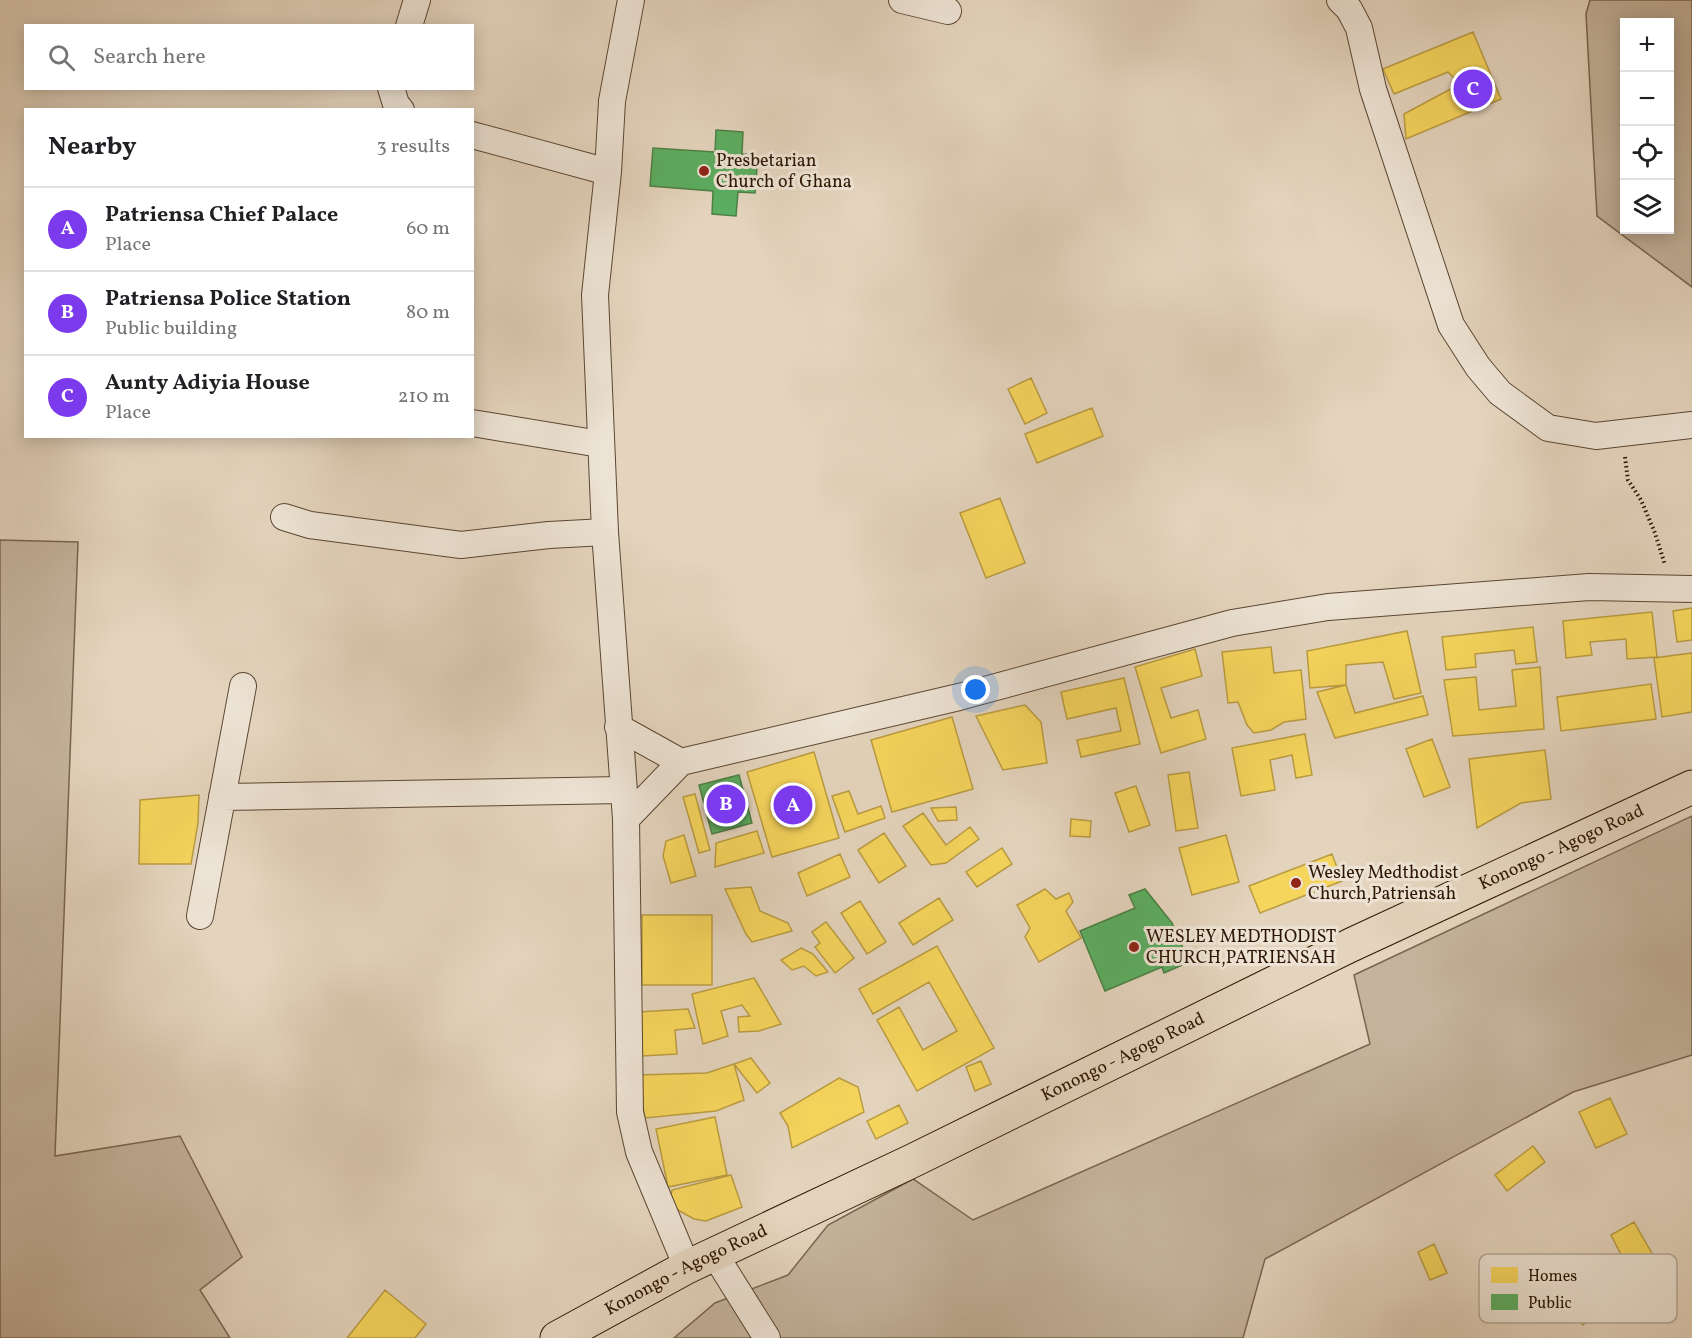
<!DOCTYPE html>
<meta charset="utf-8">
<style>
body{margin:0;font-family:Vollkorn,serif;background:#f2f2f2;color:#202124}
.controls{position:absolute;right:18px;top:18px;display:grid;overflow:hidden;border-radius:0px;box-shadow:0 3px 15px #0003}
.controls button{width:54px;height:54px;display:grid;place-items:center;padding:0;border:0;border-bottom:2px solid #e0e0e0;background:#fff;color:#202124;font:30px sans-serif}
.you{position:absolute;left:976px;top:690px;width:21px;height:21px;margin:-15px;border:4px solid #fff;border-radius:50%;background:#1a73e8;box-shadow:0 0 0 9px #1a73e833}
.badge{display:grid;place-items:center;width:39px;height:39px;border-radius:50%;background:#7c3aed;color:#fff;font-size:20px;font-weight:700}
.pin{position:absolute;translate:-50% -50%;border:3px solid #fff;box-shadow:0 2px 6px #0006}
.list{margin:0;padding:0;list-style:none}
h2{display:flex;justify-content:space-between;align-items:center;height:78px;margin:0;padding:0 24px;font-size:26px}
h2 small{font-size:20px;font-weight:400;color:#757577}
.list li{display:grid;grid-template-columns:39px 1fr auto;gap:18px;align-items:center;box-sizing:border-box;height:84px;padding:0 24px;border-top:2px solid #e0e0e0}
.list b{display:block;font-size:22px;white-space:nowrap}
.list p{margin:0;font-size:20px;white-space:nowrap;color:#757577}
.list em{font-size:20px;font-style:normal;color:#757577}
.icon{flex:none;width:33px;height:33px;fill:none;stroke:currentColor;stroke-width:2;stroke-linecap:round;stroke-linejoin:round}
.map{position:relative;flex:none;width:1692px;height:1338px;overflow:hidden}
.search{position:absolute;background:#fff;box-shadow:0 3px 15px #0003;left:24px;top:24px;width:450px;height:66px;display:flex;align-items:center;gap:15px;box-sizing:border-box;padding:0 21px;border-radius:0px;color:#757577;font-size:22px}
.panel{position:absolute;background:#fff;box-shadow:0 3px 15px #0003;left:24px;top:108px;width:450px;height:330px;border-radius:0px}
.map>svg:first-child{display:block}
.green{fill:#c5b49d;stroke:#796550;stroke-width:1.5;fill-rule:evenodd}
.homes{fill:#f6d55c;stroke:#ba9c41;stroke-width:1.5}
.public{fill:#5aae61;stroke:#4c8044;stroke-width:1.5}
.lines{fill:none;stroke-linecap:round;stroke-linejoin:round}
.minor-casing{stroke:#5b4631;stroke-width:28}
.major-casing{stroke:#2d1602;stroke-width:35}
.path{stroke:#2d1602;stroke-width:4;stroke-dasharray:1.5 3;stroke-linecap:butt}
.minor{stroke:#ede3d4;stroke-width:26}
.major{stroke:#e4d4bd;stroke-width:33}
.poi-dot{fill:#8f2418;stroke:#ede3d4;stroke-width:2}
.labels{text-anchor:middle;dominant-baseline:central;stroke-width:6;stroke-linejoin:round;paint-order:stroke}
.poi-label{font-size:18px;fill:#2d1602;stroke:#ede3d4;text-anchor:start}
.street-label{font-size:18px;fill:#2d1602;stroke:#ede3d4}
.key{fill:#ede3d4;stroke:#b3a695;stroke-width:1.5}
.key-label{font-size:16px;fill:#2d1602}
</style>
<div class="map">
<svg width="1692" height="1338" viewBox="0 0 1692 1338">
<rect width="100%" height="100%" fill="#e4d4bd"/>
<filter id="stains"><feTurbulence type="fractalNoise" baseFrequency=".00333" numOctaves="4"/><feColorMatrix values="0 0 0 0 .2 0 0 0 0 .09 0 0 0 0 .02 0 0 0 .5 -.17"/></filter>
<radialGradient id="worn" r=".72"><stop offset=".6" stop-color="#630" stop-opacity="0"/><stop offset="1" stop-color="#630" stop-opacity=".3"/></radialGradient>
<path class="green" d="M1590 0H1692V287L1597 216 1586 14ZM1624 22H1670V230H1624Z
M0 540 78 542 55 1156 180 1136 242 1257 200 1290 230 1338H0Z
M1692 816V1055L1573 1092 1265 1259 1243 1338H674L715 1303 788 1275 828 1225 913 1179 973 1220 1370 1044 1354 975Z"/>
<path class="homes" d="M1473 32 1501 99 1406 139 1404 114 1460 84 1448 72 1394 94 1383 69Z
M1031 378 1047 413 1025 424 1008 389Z
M1092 408 1103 436 1037 463 1025 434Z
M1000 498 1025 563 986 578 960 513Z
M1692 608V640L1677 642 1673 611Z
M1652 612 1657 657 1627 659 1626 639 1590 642 1592 655 1566 658 1563 621Z
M1533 627 1537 662 1516 664 1514 650 1475 654 1476 667 1446 670 1442 637Z
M1407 631 1421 693 1394 699 1383 662 1346 665V685L1310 688 1307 651Z
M1271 647 1274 673 1301 670 1306 719 1284 722 1271 730 1254 733 1247 725 1238 702 1228 703 1222 652Z
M1195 649 1202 676 1161 688 1171 718 1198 710 1206 739 1161 753 1135 667Z
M1692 653V712L1662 717 1654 658Z
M1540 667 1544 729 1453 736 1444 680 1476 677 1479 710 1516 706 1512 670Z
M1124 678 1140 744 1081 757 1077 740 1121 731 1116 708 1067 719 1061 692Z
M1651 684 1656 719 1561 731 1557 697Z
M1346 685 1355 713 1423 696 1428 715 1335 738 1317 692Z
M1025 705 1041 722 1047 763 1003 770 976 716Z
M952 717 973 789 892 812 871 740Z
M1305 734 1312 775 1296 778 1292 755 1270 760 1275 790 1241 796 1232 748Z
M1432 739 1450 787 1424 797 1406 749Z
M1545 750 1551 799 1521 803 1477 828 1469 759Z
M814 752 839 838 772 857 747 772Z
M1189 772 1198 828 1176 831 1168 775Z
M1136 786 1150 825 1129 832 1115 793Z
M849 791 858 814 881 806 885 818 845 832 832 796Z
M695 794 710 850 699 853 683 797Z
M199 795 198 823 191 864H139L140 800Z
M956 807 957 820 938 821 931 808Z
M923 813 946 845 970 827 979 839 946 863 931 865 903 826Z
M1071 819 1091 821 1090 837 1070 836Z
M757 831 764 853 715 867 716 843Z
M884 833 906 866 879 883 858 850Z
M684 835 696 876 671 883 663 856 666 841Z
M1226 835 1239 882 1192 895 1179 848Z
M1002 848 1012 864 977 887 966 872Z
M840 854 850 877 807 896 798 873Z
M1332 854 1342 881 1260 913 1249 886Z
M751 887 760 911 788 923 792 931 752 942 746 934 725 889Z
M1045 889 1056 899 1069 893 1073 902 1066 911 1081 938 1039 962 1025 937 1030 928 1017 905Z
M939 898 953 920 913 945 899 923Z
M860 901 886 942 867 954 841 913Z
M642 915H712V985H642Z
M826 922 854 958 835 973 815 947 820 943 812 932Z
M937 946 994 1048 917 1091 877 1020 899 1007 923 1050 957 1031 929 982 873 1014 859 989Z
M801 948 813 954 828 972 816 976 804 966 792 970 781 960Z
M754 978 781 1024 759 1031 739 1032 738 1017 750 1016 742 1005 721 1011 728 1036 703 1044 692 994Z
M688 1009 695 1028 675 1030 677 1054 641 1056 638 1012Z
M751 1058 770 1083 757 1093 734 1064Z
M981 1061 991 1084 975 1091 966 1067Z
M734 1064 744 1100 716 1111 645 1118 637 1075 707 1073Z
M839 1078 858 1087 864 1112 792 1148 788 1126 780 1113Z
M1610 1098 1627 1134 1596 1148 1579 1112Z
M899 1105 908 1123 876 1139 867 1121Z
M715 1117 727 1175 668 1187 656 1129Z
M1533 1146 1545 1162 1507 1191 1495 1175Z
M731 1175 742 1207 706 1221 694 1219 669 1205 672 1190Z
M1634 1222 1654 1257 1629 1270 1611 1235Z
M1434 1244 1447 1273 1430 1280 1418 1252Z
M1602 1272 1621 1293 1583 1325 1565 1304Z
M385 1290 426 1324 415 1338H347Z"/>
<path class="public" d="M716 130 743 132 742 154 758 155 755 193 738 192 736 216 712 214 713 191 650 186 653 148 715 152Z
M739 775 752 823 712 834 699 785Z
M1145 889 1172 923 1189 962 1164 973 1162 967 1105 991 1080 931 1135 908 1129 895Z"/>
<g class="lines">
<defs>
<path id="minor" d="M631 0 612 101 608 172 595 295 605 532 626 819 630 1112 639 1152 687 1267
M902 0 948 11
M1340 0 1349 9 1359 28 1373 89 1451 325 1478 367 1500 393 1548 428 1596 436 1692 425
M409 26 417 0
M391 88 396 104 401 110
M472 135 608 172
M472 423 600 444
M284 517 310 525 461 545 549 535 605 532
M618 727 681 762
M222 797 623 790
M626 819 681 762 959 697 1232 623 1328 607 1589 587 1692 589
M200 916 243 686
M715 1255 767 1338"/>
<g id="major">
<path id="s1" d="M557 1338 687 1267 912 1161 1351 945 1692 787"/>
</g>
</defs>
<use href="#minor" class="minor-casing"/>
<use href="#major" class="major-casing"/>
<path class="path" d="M1625 457 1628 480 1641 500 1655 533 1665 565"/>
<use href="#minor" class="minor"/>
<use href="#major" class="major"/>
</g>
<g class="poi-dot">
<circle cx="704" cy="171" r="6"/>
<circle cx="1296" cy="883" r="6"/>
<circle cx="1134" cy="947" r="6"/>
</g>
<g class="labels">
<g class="poi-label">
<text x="716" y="161">Presbetarian<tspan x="716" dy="21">Church of Ghana</tspan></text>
<text x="1308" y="873">Wesley Medthodist<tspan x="1308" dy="21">Church,Patriensah</tspan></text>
<text x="1146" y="937">WESLEY MEDTHODIST<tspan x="1146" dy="21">CHURCH,PATRIENSAH</tspan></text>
</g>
<g class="street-label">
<text stroke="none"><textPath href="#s1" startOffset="1118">Konongo - Agogo Road</textPath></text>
<text stroke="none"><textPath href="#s1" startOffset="632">Konongo - Agogo Road</textPath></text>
<text stroke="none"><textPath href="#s1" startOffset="146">Konongo - Agogo Road</textPath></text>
</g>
</g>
<rect x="1479" y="1254" width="198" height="69" rx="9" class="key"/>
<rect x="1491" y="1267" width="27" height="16" fill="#f6d55c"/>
<rect x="1491" y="1294" width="27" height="16" fill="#5aae61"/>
<g class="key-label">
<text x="1528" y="1281">Homes</text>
<text x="1528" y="1308">Public</text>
</g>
<rect width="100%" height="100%" filter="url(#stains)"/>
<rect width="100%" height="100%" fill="url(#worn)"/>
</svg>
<div class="controls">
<button>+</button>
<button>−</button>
<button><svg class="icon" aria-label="locate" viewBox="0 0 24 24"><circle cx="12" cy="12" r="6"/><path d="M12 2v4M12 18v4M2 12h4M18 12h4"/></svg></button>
<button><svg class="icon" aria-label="layers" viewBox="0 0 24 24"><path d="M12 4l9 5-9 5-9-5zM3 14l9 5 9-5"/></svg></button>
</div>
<div class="you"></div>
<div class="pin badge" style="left:793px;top:805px">A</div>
<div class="pin badge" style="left:726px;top:804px">B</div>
<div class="pin badge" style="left:1473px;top:89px">C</div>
<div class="search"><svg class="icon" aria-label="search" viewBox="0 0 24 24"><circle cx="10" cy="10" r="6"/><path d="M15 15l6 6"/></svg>Search here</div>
<section class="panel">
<h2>Nearby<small>3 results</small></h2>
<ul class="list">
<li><span class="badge">A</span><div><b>Patriensa Chief Palace</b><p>Place</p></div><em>60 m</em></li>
<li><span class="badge">B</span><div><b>Patriensa Police Station</b><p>Public building</p></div><em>80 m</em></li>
<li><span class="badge">C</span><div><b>Aunty Adiyia House</b><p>Place</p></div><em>210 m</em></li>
</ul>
</section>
</div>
